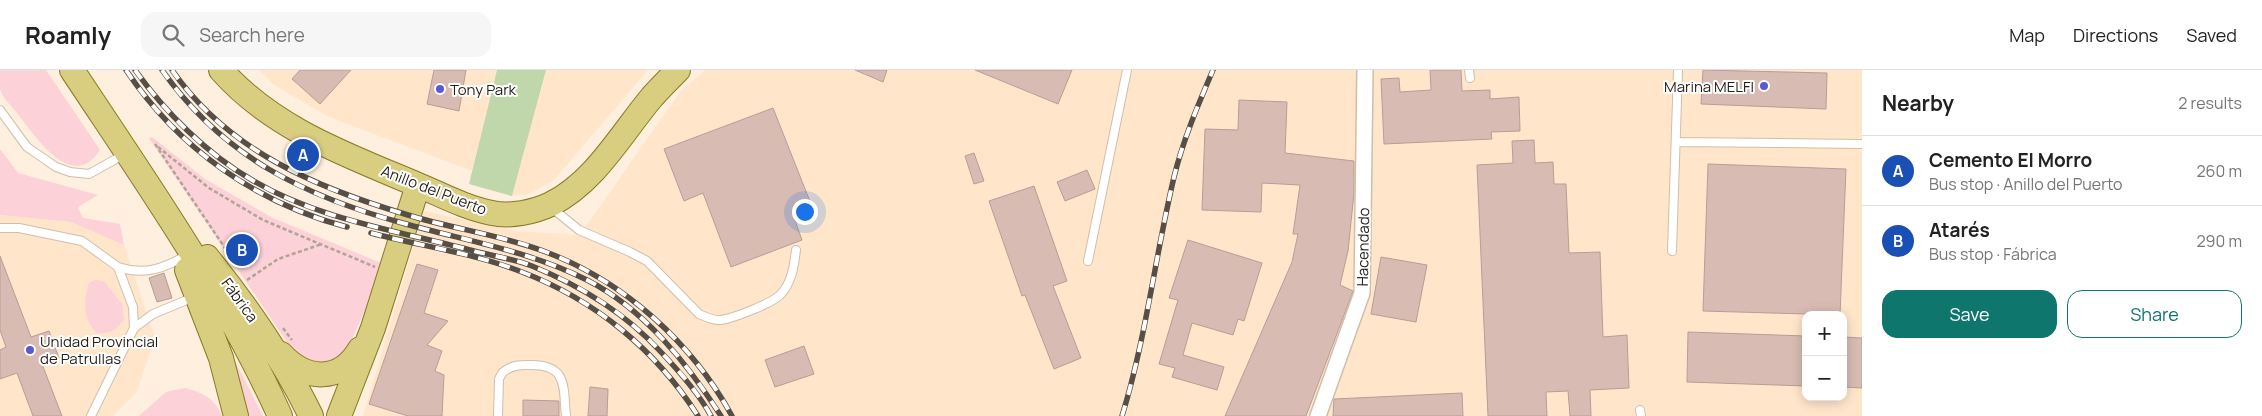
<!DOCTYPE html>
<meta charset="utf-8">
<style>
body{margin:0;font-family:Manrope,sans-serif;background:#f6f6f6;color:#222}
.controls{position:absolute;right:15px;bottom:15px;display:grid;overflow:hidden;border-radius:10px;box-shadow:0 2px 12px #0003}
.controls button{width:45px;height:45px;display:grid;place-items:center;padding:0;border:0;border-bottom:1px solid #e0e0e0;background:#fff;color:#222;font:25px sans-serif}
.you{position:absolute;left:804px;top:141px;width:18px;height:18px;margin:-12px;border:4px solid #fff;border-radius:50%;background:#1a73e8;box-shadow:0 0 0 8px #1a73e833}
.badge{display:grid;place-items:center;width:32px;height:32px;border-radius:50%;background:#0f766e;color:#fff;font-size:16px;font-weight:700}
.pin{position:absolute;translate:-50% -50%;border:2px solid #fff;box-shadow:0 1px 5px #0006}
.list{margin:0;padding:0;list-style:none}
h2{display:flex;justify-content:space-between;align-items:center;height:65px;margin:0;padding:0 20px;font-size:21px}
h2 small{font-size:16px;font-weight:400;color:#767676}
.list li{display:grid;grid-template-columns:32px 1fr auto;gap:15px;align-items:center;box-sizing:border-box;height:70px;padding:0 20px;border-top:1px solid #e0e0e0}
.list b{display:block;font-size:19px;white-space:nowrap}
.list p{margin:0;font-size:16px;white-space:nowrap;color:#767676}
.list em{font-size:16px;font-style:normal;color:#767676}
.actions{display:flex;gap:10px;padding:15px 20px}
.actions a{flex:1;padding:11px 0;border:1px solid #0f766e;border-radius:15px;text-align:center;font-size:18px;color:#0f766e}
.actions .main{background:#0f766e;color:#fff}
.icon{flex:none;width:28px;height:28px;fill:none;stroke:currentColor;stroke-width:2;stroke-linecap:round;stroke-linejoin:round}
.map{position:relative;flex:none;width:1862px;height:346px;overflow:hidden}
header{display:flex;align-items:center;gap:30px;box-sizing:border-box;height:70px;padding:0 25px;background:#fff;border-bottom:1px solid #e0e0e0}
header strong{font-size:24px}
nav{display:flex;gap:28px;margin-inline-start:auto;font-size:18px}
.search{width:350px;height:45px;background:#f6f6f6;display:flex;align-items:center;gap:12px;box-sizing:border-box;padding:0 18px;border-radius:15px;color:#767676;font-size:19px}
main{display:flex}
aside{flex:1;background:#fff}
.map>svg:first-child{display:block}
.built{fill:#ffe6cb;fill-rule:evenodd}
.green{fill:#fcd1d7}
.water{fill:#bfd7aa}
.building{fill:#d8bcb3;stroke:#b89d94}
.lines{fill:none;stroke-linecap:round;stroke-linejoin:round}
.service-casing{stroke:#d1beaa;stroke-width:10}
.minor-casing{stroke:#d1beaa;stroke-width:18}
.primary-casing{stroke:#897a24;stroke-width:26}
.path{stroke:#b0a497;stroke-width:2.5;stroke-dasharray:4 2.5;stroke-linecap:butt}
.service{stroke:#fff;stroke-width:8}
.minor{stroke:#fff;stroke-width:15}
.primary{stroke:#d9cd80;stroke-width:24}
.rail-casing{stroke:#574e45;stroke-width:5.5}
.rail{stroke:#fff;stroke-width:4;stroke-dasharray:11;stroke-linecap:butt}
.poi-dot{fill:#5959d1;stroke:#fff;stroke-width:2}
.labels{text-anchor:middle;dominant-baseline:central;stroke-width:4;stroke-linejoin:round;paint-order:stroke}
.poi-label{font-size:15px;fill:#251e17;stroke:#fff;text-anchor:start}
.street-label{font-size:15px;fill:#251e17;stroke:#fff}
</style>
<header>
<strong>Roamly</strong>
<div class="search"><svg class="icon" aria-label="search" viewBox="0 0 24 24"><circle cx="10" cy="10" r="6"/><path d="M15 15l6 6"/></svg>Search here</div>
<nav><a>Map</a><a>Directions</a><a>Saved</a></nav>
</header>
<main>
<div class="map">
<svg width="1862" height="346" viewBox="0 0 1862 346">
<rect width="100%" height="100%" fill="#feefde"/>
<path class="built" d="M259 0H497L472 101 329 47 274 15Z
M546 0H648L553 111 529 124 512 126Z
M705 0H1862V346H363L424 141 516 161 580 165 680 22ZM1806 245H1843V327H1806Z
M0 145 71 152 124 175 155 267 137 322 113 346H0Z"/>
<path class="green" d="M0 0H46L100 80C73 122 38 70 20 47 15 39 2 28 0 19 0 13 0 6 0 0Z
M152 67 205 109 273 148 381 193 365 240 345 284 327 295 297 287 149 68Z
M0 79 18 103 98 125 78 137 83 148 120 154 124 175 71 152 0 145Z
M95 210 104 211 122 234 124 249C117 261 110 264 96 263 83 248 83 231 89 213Z
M219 260 263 346H244Z
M185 318C204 323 214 328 222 346H139L166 322Z"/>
<path class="water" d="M497 0H546L512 126 469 114Z"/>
<path class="building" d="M300 0H351L320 34 292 9Z
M434 0H466L459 41 427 34Z
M855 0H887L883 12Z
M975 0H1072L1058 34Z
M1430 0H1461L1462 21 1490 20V29L1519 27 1520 61 1491 62 1492 69 1384 74 1381 9 1399 8 1400 22 1431 20Z
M1703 0 1827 3 1826 39 1701 34Z
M1239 30 1287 32 1285 83 1354 91V123L1348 181 1340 215 1353 221 1306 346H1225L1292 192 1298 164H1293L1300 115 1262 113 1261 142 1202 140 1205 59 1238 60Z
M773 38 811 134 792 142 802 170 731 197 703 123 684 131 664 79Z
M1534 70 1535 93 1553 92 1554 114H1566L1569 183 1600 182 1603 267 1627 265 1629 318 1590 320 1591 346H1570L1568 321 1546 322 1547 346H1488L1477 95 1513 93 1512 71Z
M974 83 984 111 974 114 965 86Z
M1708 94 1846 99 1840 245 1703 241Z
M1087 100 1095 119 1065 131 1057 112Z
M1034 116 1067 211 1053 216 1081 288 1054 299 1025 225 1022 226 989 131Z
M1188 170 1262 193 1244 251 1238 249 1233 265 1192 253 1183 285 1224 297 1217 320 1172 307 1175 298 1159 294 1178 230 1169 228Z
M0 186 31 267 49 261 59 288 42 294 62 346H33L17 303 0 309V280L6 277 0 260Z
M1381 187 1427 195 1416 252 1371 244Z
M417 194 438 200 424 243 448 251 427 275 442 281 435 301 444 305 442 346H408L369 334Z
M164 203 172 228 157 232 149 208Z
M1688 262 1806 266V316L1687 312Z
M1843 267 1862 268V318L1843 317Z
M804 276 814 304 775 317 765 290Z
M590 317 608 319 607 346H588Z
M1462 323 1463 346H1333L1334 329Z
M523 330 559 331V346H523Z"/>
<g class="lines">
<defs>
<path id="service" d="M1469 0 1470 8
M0 40 27 77 56 97 70 102 89 104 125 84
M1676 72 1862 74
M552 138 579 160 630 182 647 191 699 244C706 247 714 251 721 250 734 248 773 233 781 224 792 212 794 196 796 180
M0 158H19L82 171 118 197 133 237 134 258 91 346
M1672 181 1678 0
M1088 191 1127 0
M118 197C145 206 165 198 189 184
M134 258 153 244 194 227
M1640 340 1641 346
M498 346 499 309 502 303C511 295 519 295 531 295 568 295 563 317 566 346"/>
<path id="minor" d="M1318 346 1362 223 1365 0"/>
<path id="primary" d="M72 0C146 112 225 224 280 346
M221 0C273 59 347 85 418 115 442 125 466 138 492 143 511 147 534 142 551 134 595 112 621 64 652 27 660 18 669 9 678 0
M207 187C247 237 283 288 311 346
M187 200 221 288 236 346
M281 284C306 311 340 313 360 279
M339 346 373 258 418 115"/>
</defs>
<use href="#service" class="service-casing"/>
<use href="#minor" class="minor-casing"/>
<use href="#primary" class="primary-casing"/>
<path class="path" d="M155 74 227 181
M158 77 209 118 263 150 375 197
M247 210 278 189 322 174
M283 258 292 270"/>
<use href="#service" class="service"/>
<use href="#minor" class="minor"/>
<use href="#primary" class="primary"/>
<defs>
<path id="rail" d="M126 0C178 78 256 133 347 157
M135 0C165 42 207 84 252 110 319 150 400 161 474 181 493 186 514 189 532 196 581 216 624 242 660 281 678 300 698 322 711 346
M162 0C223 87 306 127 406 154 468 171 529 181 587 210 644 239 687 293 721 346
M172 0C228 81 317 118 408 145 453 159 502 165 546 182 625 212 692 273 732 346
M371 163C420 176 474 183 522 202 595 230 656 280 698 346
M1122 346C1146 268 1155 187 1174 107 1183 70 1198 35 1213 0"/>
</defs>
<use href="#rail" class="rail-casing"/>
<use href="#rail" class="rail"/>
</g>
<g class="poi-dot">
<circle cx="1764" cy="16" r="5"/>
<circle cx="440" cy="19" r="5"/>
<circle cx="30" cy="280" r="5"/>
</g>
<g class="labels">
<g class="poi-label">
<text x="1754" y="16" text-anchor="end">Marina MELFI</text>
<text x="450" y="19">Tony Park</text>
<text x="40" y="271">Unidad Provincial<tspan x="40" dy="17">de Patrullas</tspan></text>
</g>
<g class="street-label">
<text transform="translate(434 120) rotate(21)">Anillo del Puerto</text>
<text transform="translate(1363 177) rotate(-89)">Hacendado</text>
<text transform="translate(240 230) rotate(54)">Fábrica</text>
</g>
</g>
</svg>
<div class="controls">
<button>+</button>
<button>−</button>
</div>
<div class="you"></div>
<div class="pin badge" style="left:303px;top:85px;background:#1a4fb4">A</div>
<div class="pin badge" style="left:242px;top:180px;background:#1a4fb4">B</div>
</div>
<aside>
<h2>Nearby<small>2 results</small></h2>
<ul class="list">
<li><span class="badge" style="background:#1a4fb4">A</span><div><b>Cemento El Morro</b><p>Bus stop · Anillo del Puerto</p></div><em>260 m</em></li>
<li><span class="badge" style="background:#1a4fb4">B</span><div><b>Atarés</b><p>Bus stop · Fábrica</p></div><em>290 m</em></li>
</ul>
<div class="actions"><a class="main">Save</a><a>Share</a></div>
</aside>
</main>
